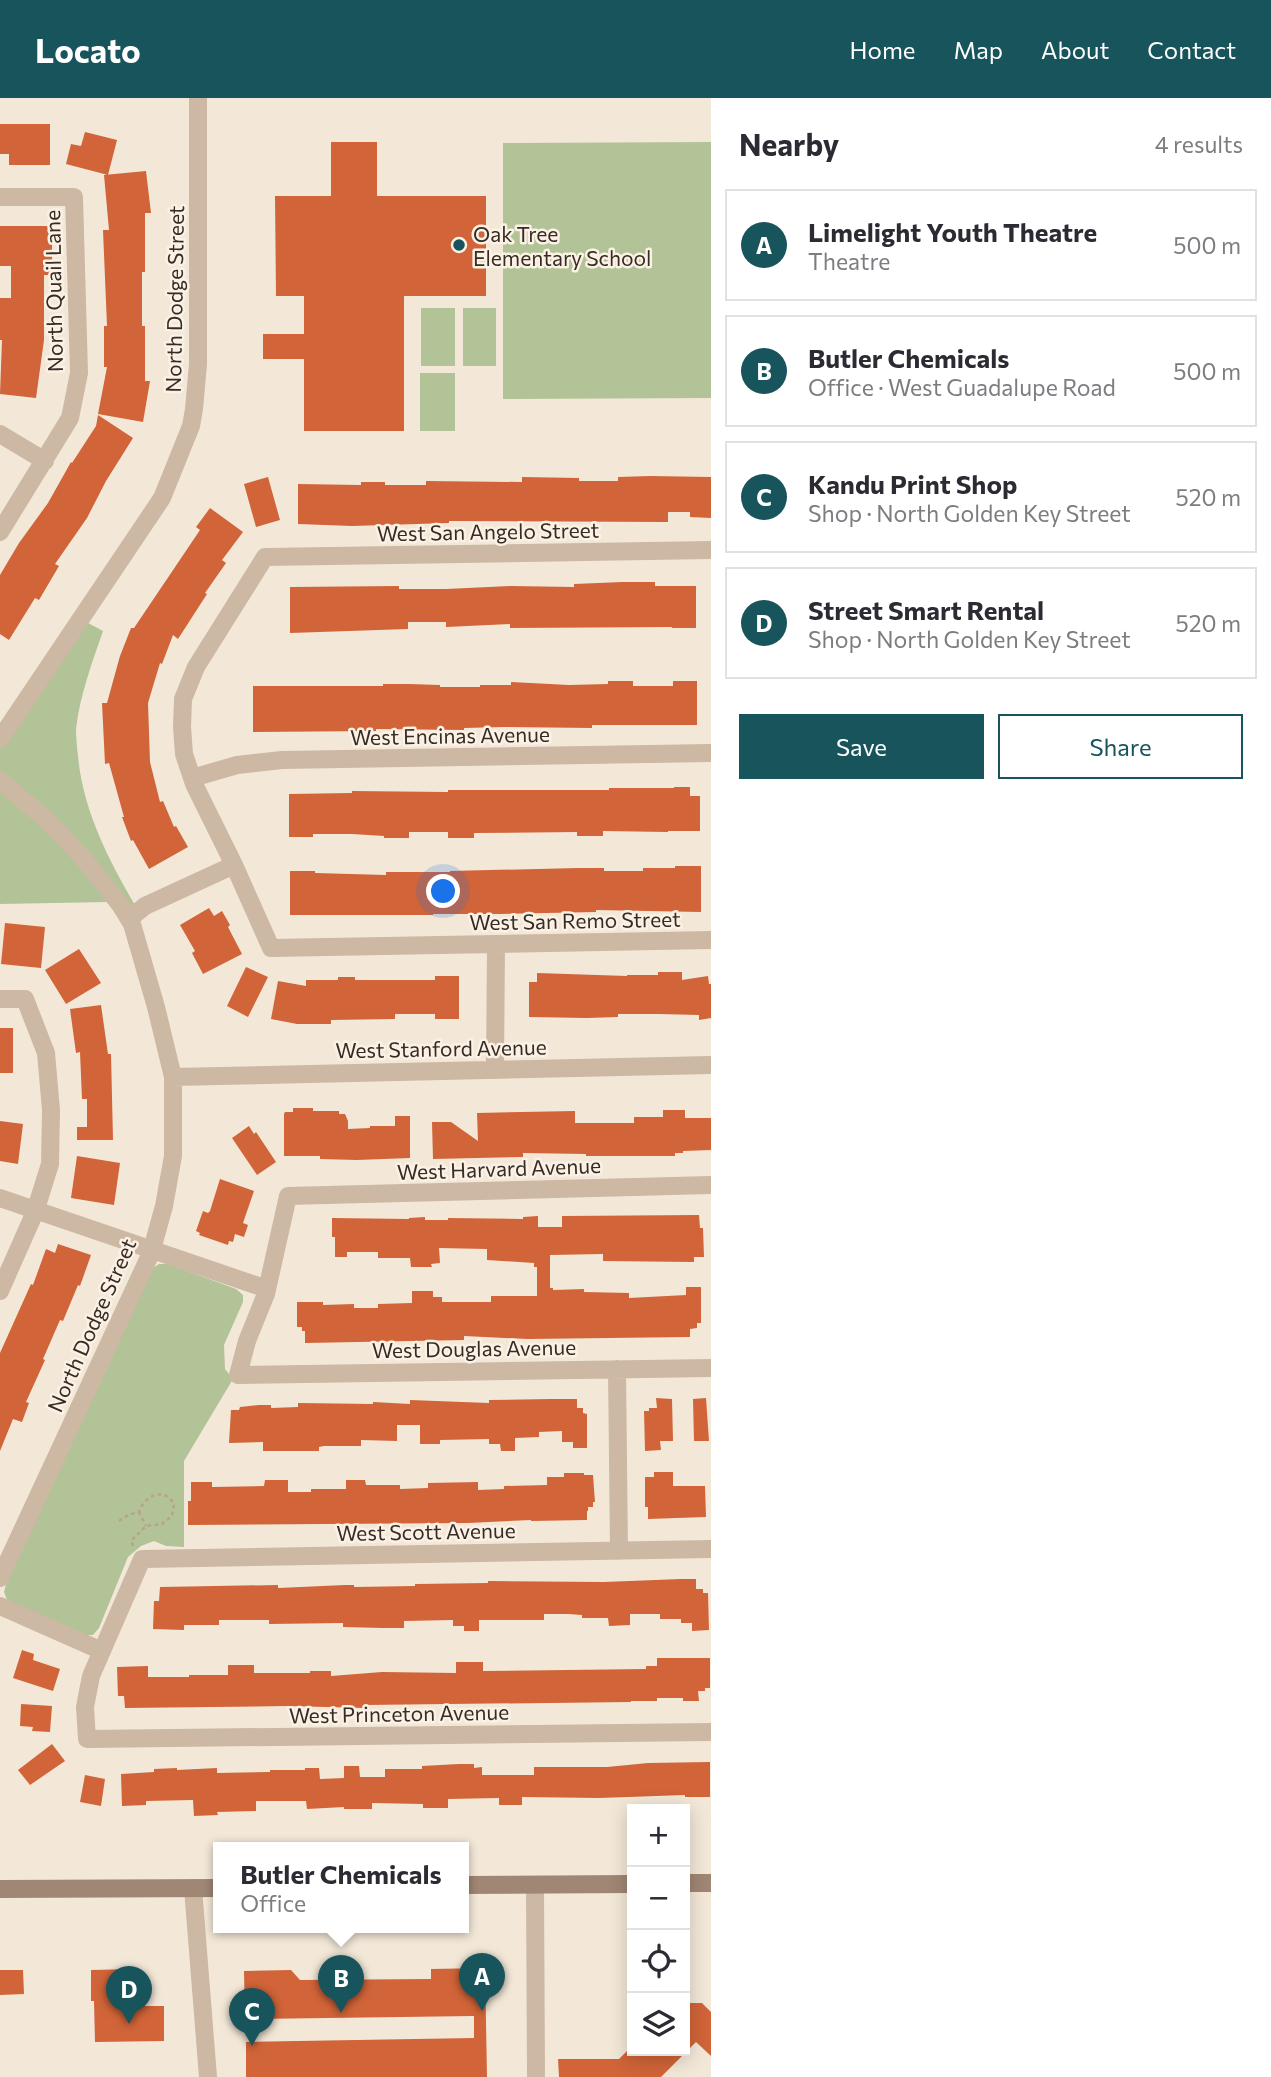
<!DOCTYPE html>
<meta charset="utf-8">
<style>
body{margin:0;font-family:Commissioner,sans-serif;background:#f2f2f3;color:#2b2b33}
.controls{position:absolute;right:21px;bottom:21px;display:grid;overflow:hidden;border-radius:0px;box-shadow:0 4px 18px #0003}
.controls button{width:63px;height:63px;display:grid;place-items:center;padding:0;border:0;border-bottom:2px solid #e1e1e2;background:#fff;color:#2b2b33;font:35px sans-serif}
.you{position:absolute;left:444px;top:794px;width:24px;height:24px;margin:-18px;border:5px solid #fff;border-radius:50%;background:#1a73e8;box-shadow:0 0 0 10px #1a73e833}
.badge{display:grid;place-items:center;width:46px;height:46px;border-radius:50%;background:#17545c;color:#fff;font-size:23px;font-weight:700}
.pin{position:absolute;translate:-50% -58px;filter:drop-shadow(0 2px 4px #0008)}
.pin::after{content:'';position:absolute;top:37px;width:24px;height:21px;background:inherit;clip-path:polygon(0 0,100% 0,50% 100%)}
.popup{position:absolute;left:213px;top:1744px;width:256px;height:91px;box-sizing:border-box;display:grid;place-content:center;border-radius:0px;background:#fff;filter:drop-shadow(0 2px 5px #0005);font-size:23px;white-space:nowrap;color:#7c7c81}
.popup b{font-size:26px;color:#2b2b33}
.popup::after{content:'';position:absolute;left:50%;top:100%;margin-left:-14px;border:14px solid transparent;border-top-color:#fff}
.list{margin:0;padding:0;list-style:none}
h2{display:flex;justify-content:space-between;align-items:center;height:91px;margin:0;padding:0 28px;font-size:30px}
h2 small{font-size:23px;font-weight:400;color:#7c7c81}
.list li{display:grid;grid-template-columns:46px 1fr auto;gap:21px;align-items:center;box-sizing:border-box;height:112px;margin:0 14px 14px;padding:0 14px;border:2px solid #e1e1e2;border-radius:0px}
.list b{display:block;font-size:26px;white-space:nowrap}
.list p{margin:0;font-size:23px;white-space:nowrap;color:#7c7c81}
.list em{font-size:23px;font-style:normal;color:#7c7c81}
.actions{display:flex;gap:14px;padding:21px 28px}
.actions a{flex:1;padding:16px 0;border:2px solid #17545c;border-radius:0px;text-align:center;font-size:24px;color:#17545c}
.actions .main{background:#17545c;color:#fff}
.icon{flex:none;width:38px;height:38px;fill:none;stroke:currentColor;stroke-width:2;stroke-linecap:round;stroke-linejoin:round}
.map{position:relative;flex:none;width:711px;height:1979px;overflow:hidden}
header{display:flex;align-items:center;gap:42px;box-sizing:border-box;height:98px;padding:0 35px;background:#17545c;color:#fff}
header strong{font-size:33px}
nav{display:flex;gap:38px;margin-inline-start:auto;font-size:24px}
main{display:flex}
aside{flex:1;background:#fff}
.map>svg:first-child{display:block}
.green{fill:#b2c397}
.building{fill:#d16438}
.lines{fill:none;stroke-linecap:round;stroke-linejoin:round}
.path{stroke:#b8a28d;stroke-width:2.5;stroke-dasharray:3.5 3.5;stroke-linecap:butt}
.minor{stroke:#ccb8a3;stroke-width:18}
.secondary{stroke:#a08674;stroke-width:18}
.poi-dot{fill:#17545c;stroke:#fbf1e4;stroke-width:2.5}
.labels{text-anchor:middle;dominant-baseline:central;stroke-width:5;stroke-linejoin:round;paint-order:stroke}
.poi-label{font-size:21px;fill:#362c26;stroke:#fbf1e4;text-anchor:start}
.street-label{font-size:21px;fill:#362c26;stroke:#fbf1e4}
</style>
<header>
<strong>Locato</strong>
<nav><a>Home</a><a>Map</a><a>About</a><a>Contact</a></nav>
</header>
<main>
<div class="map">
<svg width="711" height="1979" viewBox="0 0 711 1979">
<rect width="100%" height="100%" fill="#f3e8d8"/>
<path class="green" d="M711 44V300L503 301V45Z
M421 210H455V268H421Z
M463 210H496V268H463Z
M420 275H455V333H420Z
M75 518 103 533C92 565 80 597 76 631 76 640 77 649 78 658 83 712 108 761 135 807L119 821 108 804 0 806V633Z
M159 1166H168L236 1191 243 1197V1204L224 1247 225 1271 233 1281 184 1363V1449L166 1448 154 1443 141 1448 128 1459 99 1530 93 1537H81L7 1502 4 1494 8 1479 150 1172Z"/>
<path class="building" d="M0 26H50V67H9V56H0Z
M85 34 117 42 108 77 66 66 71 46 81 48Z
M331 44H377V98H486V198H404V333H304V261H263V236H304V198H276L275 98H331Z
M146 73 151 115H145V174H142V228H145V283H150L143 324 98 316 107 269H104V228H107L103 132H109L104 77Z
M0 128H52V177H44V242L36 300 0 296 2 242H0V200H11V168H0Z
M98 317 133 340 106 383 87 420 55 466 59 468 39 502 35 500 9 542 0 536V477L19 445 48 405 71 364 72 365 96 328Z
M650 378 711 379V420L690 419V414H668V424L449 423V425L352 428 298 426V386L361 387V384H385V387H426V383L522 384V379L579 380V383H618V379Z
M268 379 280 422 256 429 244 386Z
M210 410 243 434 222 462 226 465 205 495 207 496 178 541 173 537 162 566 160 565 148 605 150 664 160 704 163 703 174 729 176 728 188 749 149 771 133 742 131 743 122 719H124L109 665 105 666 102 605H107L120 558 131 530H134L200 432 196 429Z
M622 484H655V488H696V530H672V529L510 530V526L446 529V524H408V531L290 535V489L399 488V491H446L510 488 574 489V486Z
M608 583H633V588H673V583H697V627H592V630L503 629 464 630V632L376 631V633L253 634V588H383V586H408L440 587V589H480V587H511V584L569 587 608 586Z
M674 689H690V698H700V733H668V734L603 733V738H577V734L474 735V740H448V734H409V740H384V738L352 736H313V739H289V696L352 695V693L448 694V692H609V690H674Z
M675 768H701V814L596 812V814L499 816H433V817H290V773H315V775L386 777V774H450V773L578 770H604V773H643V770H675Z
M209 810 214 818 222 813 230 827 228 829 242 856 203 876 192 855 195 853 180 827Z
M5 825 45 829 41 870 1 866Z
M79 851 101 885 66 906 45 872Z
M246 869 268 879 248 919 227 908Z
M658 874H682V882L708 878 709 886H711V920L699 922V917L658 916H618V919L587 920 529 919V884H537V875L627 878V877H658Z
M435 878H459V921H435V916H395V921L331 922V926H297L271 921 278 883 306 888V882H338V879H355V882H435Z
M101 907 108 956H111L113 1042H77V1029H87V1001H82L80 954 76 955 70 911Z
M0 930H13V975H0Z
M293 1010H313V1013H339V1016H345L348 1023V1031L370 1030V1028H395V1018H410V1060L357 1062 320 1061V1058H284V1016L285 1014H293Z
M663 1012H685V1020H711V1052L683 1053V1055H675V1058H586V1056L523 1055V1059L433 1061 432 1024H451L478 1043 477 1015 575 1013V1025H634V1019H663Z
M0 1023 23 1026 18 1066 0 1063Z
M249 1028 254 1036 256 1034 276 1064 257 1077 232 1040Z
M77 1058 120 1065 114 1107 71 1100Z
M220 1081 254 1093 243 1125 248 1127 244 1139 235 1136 233 1144 229 1143 228 1147 199 1137 200 1135 196 1133 203 1113 208 1115 210 1113Z
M699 1117 700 1130H703L704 1159H694V1164L603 1163V1156L550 1157V1190H553V1192L584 1191V1194L629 1195V1200L686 1197V1189H701V1225H697V1230L690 1231V1239L527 1241 464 1238V1242L305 1245V1233H302V1229H297V1204H323V1207L354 1206V1210H378V1206L412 1205V1193H433V1199H442V1204H491V1198H537V1169H534V1165L487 1162V1151L439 1150 440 1165 431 1166 432 1169H411L410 1160H378V1154H347V1159H335V1139H332V1120L409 1121V1120L425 1119V1122H448V1120L523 1121V1119L538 1118V1129H562V1118Z
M58 1146 91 1157 80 1188 78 1187 63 1223 60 1222 43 1261 45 1262 26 1304 29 1305 22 1324 13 1321 0 1353V1255L31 1186 33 1187 46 1151 55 1155Z
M656 1300 672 1301 673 1343H660L661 1352 645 1353 644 1313H649V1310H657Z
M706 1300 709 1343H694L693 1301Z
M551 1301H577V1310H583V1315L587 1316V1350H573V1344H562V1333L539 1334V1339L515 1340V1353H501L500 1346H489V1341L440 1342V1346H420V1327H397V1343L361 1342V1348H324L319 1349V1353H263V1344L229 1345 231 1312H239L240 1309 259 1307H271V1310L298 1309V1305L373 1306V1304L410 1306V1302L489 1305V1302Z
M654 1374H673V1388H705L706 1419 648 1421V1409H645V1379H654Z
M564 1375H584V1377H593L595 1404H593V1409H588V1413H587V1422L531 1423V1422L468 1425 188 1427V1403H191V1384H212V1389L264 1388 265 1382H288V1394H311V1391H346V1382H365L366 1387H400V1391L428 1390V1385L478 1384V1392L504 1391V1388L547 1387V1379H564Z
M681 1481H696V1491H703V1495H708L709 1532 692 1533V1525H681V1521H660V1516H630V1527L609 1528 608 1520H582V1517L568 1516H544V1522H479V1533H464V1528H453V1522L404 1523V1530H383L343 1529V1525L269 1526V1522H219V1527H184V1532L153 1531 154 1503H159L160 1489 278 1487V1490L345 1487H354V1489L415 1488V1486L488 1485V1483L604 1484Z
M22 1552 34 1556 33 1562 60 1571 53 1593 13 1580Z
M657 1560H710V1590H705V1593H698L699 1603H683V1600H657V1603H631V1604L365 1607V1610L288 1608 125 1610 124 1598H118L117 1569 148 1568V1579H189V1577H228V1567H254V1575H310V1573H331V1578L382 1574 456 1575V1564H483V1573L646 1571V1568H657Z
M21 1606 52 1608 50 1634 32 1633 33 1629 20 1628Z
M52 1646 65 1663 30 1687 18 1672Z
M710 1664V1699H685V1697L599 1700 522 1699V1707H499V1700L448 1701V1710H423V1706L372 1705V1711H344V1709L307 1711 306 1703H256V1713L217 1714 218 1717 194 1718 193 1702 146 1703V1707L122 1708 121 1676 154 1674V1671L177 1670V1672L217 1670V1675L270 1674V1672H305V1670H319L320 1681 344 1680V1668H359L360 1679H385V1671H422V1668L459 1666H474V1670L482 1669V1677H534V1669H607L648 1665Z
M85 1677 105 1681 101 1708 80 1704Z
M485 1870 487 1979H246V1944L474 1940V1918L245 1921 244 1873 291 1872 300 1882 431 1881V1871Z
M135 1871V1908H164V1943L95 1944 94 1903H91V1872Z
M0 1872H23L24 1896 0 1897Z
M685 1905H702L711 1914V1958L696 1944 661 1979H559L558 1961H619L627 1953H685Z"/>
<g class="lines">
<path class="path" d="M139 1414 146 1428
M119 1423 128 1417 139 1414C144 1398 164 1388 174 1406L172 1418 162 1426 146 1428 131 1443 134 1450"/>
<path class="minor" d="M0 99H74L79 275 70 320 0 434
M0 336 45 363
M711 452 265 459 196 569 183 601 182 629 184 656 194 686 234 767 271 850 711 842
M0 641 162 400 191 328 194 311 198 266V0
M192 680 237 667 282 662 711 655
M0 682 51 726 89 767 121 808 132 826 156 909 173 979V1058L164 1108 151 1155 0 1480
M129 821 145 808 234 767
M0 901H25L46 955 51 1012 50 1066 35 1114 0 1193
M495 971 496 846
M173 979 711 967
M711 1087 288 1098 266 1196 247 1243 238 1277 711 1270
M0 1100 267 1191
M617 1271 619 1453
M711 1451 142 1461 91 1578 85 1609 87 1641 711 1634
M0 1508 102 1553
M535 1787 536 1979
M193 1790 208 1979"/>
<path class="secondary" d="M685 1785H711
M464 1787 632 1786
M0 1791 218 1790"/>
</g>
<circle class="poi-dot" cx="459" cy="147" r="7"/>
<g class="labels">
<g class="poi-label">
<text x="473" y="135">Oak Tree<tspan x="473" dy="24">Elementary School</tspan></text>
</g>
<g class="street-label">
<text transform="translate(53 193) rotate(-91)">North Quail Lane</text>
<text transform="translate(174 201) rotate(-89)">North Dodge Street</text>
<text transform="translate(488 433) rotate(-1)">West San Angelo Street</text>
<text transform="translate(450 637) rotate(-1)">West Encinas Avenue</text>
<text transform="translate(575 822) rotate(-1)">West San Remo Street</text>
<text transform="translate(441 950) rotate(-1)">West Stanford Avenue</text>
<text transform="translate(499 1070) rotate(-2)">West Harvard Avenue</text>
<text transform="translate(91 1227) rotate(-66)">North Dodge Street</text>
<text transform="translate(474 1250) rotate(-1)">West Douglas Avenue</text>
<text transform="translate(426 1433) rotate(-1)">West Scott Avenue</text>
<text transform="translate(399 1615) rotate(-1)">West Princeton Avenue</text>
</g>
</g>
</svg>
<div class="controls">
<button>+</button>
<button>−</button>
<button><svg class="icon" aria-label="locate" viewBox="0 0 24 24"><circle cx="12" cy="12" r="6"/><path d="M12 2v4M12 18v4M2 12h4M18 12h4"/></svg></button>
<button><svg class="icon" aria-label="layers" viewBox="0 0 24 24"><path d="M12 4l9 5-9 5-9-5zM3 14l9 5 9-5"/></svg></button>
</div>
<div class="you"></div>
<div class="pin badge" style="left:482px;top:1913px">A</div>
<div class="pin badge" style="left:341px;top:1915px">B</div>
<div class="popup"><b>Butler Chemicals</b>Office</div>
<div class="pin badge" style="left:252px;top:1948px">C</div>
<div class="pin badge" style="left:129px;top:1926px">D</div>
</div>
<aside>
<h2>Nearby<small>4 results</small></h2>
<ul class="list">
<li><span class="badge">A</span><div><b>Limelight Youth Theatre</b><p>Theatre</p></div><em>500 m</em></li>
<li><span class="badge">B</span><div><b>Butler Chemicals</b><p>Office · West Guadalupe Road</p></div><em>500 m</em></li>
<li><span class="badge">C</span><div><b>Kandu Print Shop</b><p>Shop · North Golden Key Street</p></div><em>520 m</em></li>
<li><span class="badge">D</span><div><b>Street Smart Rental</b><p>Shop · North Golden Key Street</p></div><em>520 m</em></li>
</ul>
<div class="actions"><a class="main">Save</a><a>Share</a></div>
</aside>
</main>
